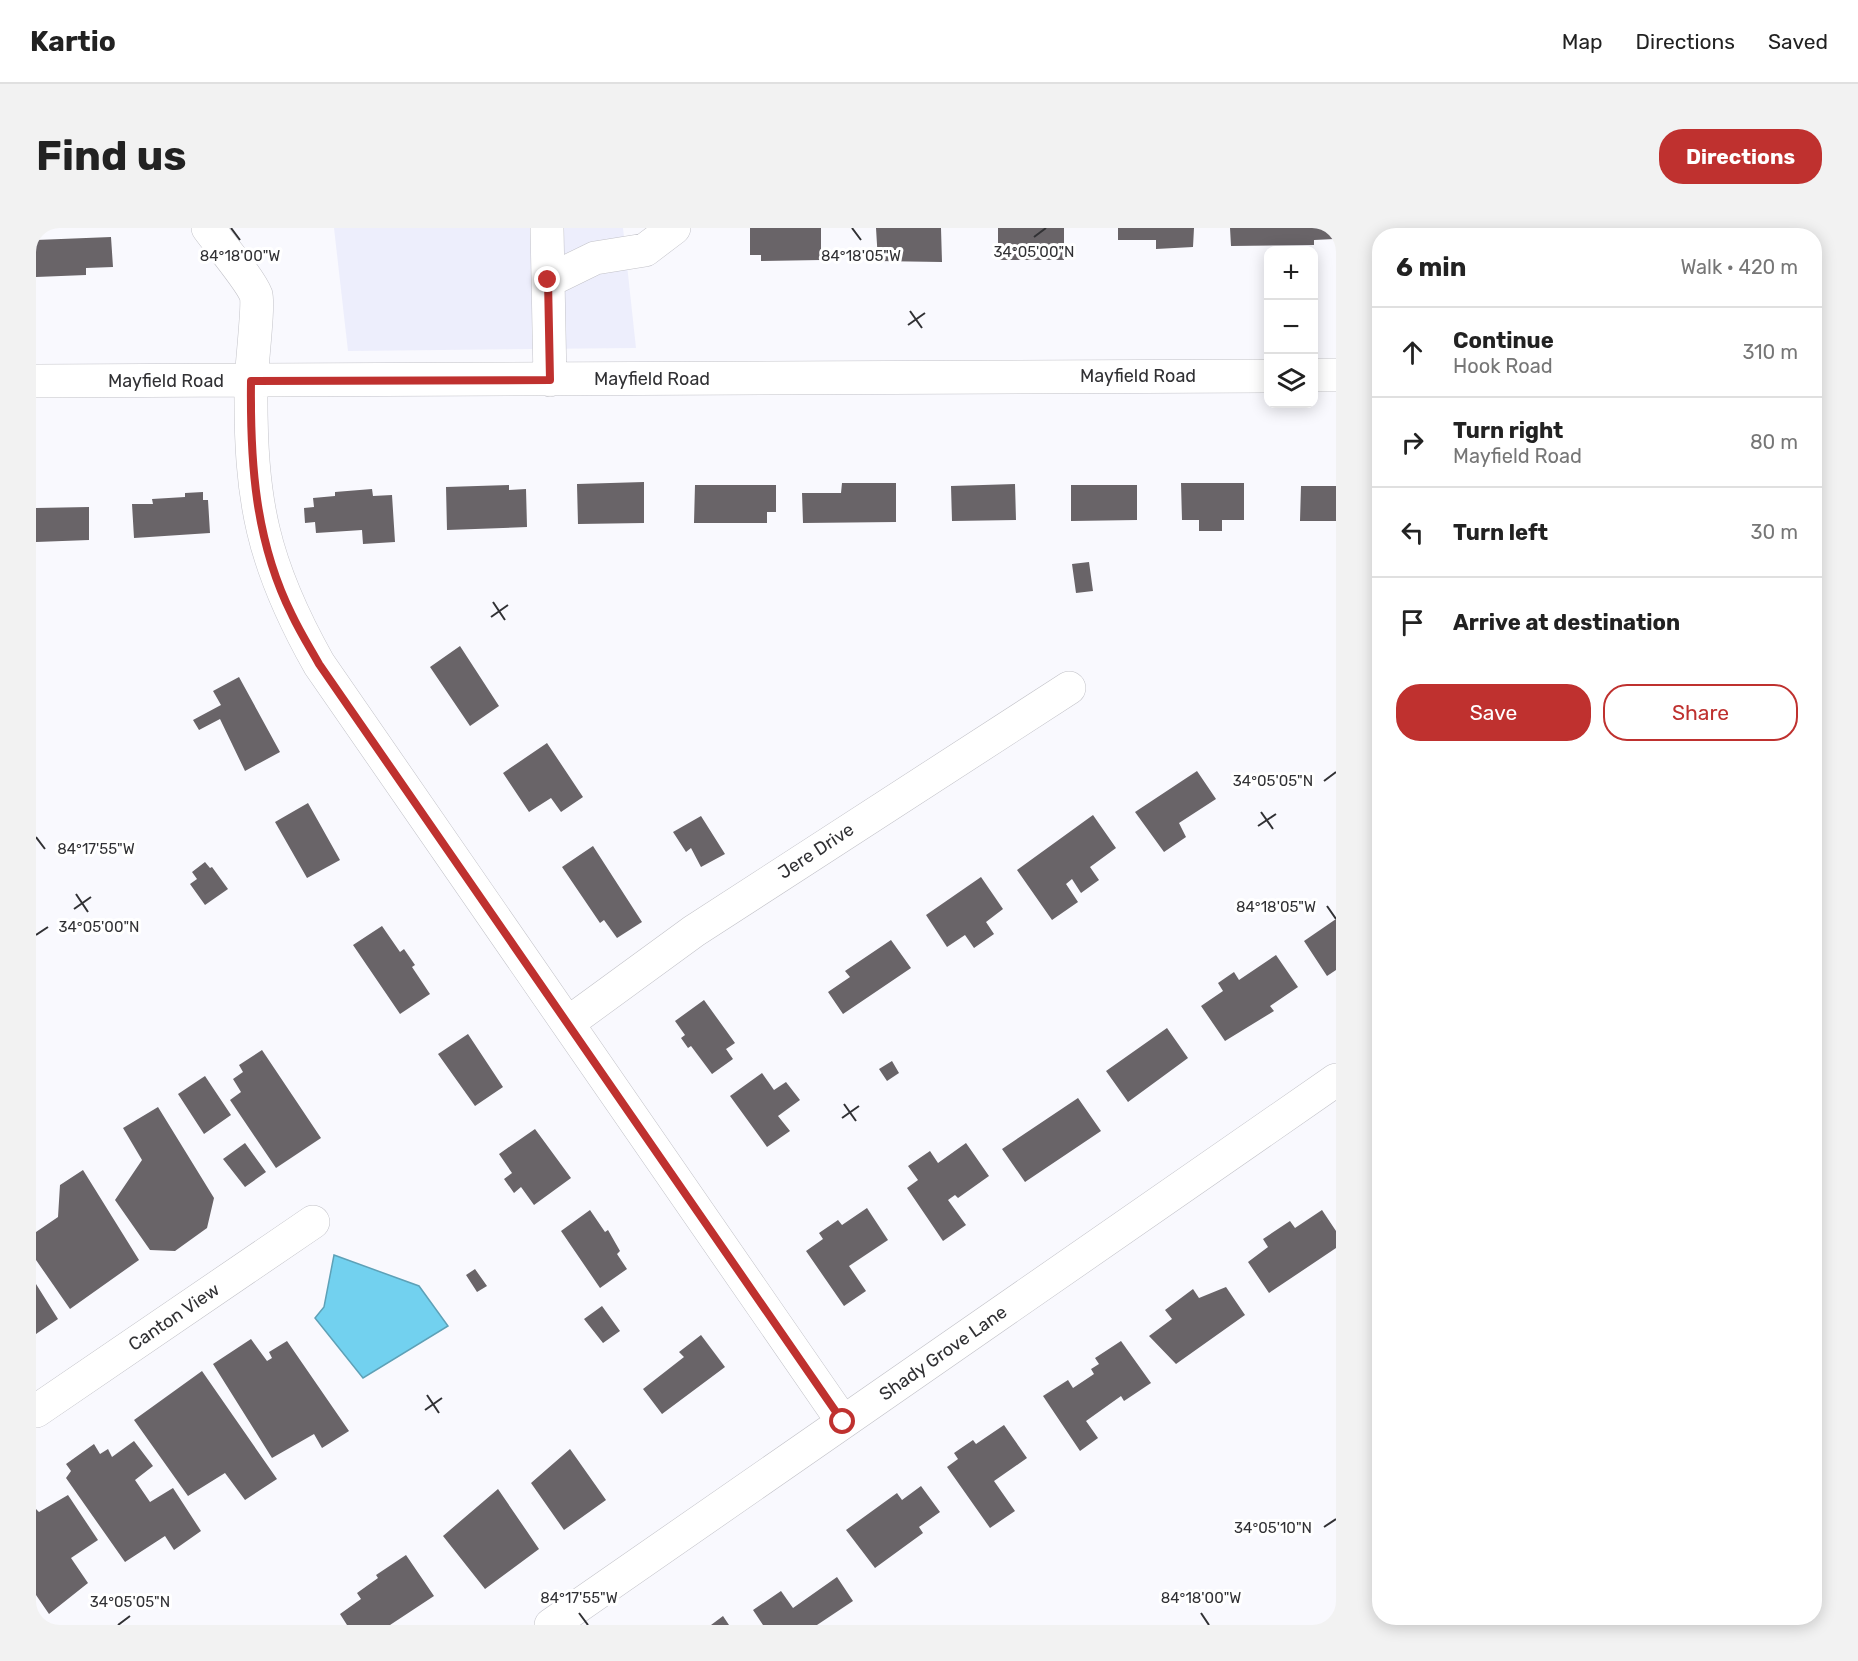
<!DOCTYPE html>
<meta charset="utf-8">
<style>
body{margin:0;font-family:Rubik,sans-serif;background:#f2f2f2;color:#222}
.controls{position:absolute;right:18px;top:18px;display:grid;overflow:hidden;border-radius:12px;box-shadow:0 3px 15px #0003}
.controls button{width:54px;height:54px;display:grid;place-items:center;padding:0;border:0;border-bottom:2px solid #e0e0e0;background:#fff;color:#222;font:30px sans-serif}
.stop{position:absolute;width:18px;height:18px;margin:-14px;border:4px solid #bf312f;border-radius:50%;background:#fff}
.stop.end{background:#bf312f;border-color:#fff;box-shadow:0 2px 6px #0008}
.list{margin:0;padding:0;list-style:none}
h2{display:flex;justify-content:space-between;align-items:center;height:78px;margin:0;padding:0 24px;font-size:26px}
h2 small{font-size:20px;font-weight:400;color:#767676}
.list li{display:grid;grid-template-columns:39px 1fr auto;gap:18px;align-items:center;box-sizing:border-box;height:90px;padding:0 24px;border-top:2px solid #e0e0e0}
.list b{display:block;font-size:22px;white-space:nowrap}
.list p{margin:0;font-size:20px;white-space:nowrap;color:#767676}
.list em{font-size:20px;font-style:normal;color:#767676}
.actions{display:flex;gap:12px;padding:18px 24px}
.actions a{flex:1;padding:14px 0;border:2px solid #bf312f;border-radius:24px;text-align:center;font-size:21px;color:#bf312f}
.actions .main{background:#bf312f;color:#fff}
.icon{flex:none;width:33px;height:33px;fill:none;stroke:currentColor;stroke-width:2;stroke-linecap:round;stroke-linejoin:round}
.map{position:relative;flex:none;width:1300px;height:1397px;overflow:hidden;border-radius:24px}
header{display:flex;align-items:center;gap:36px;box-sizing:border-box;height:84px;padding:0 30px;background:#fff;border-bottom:2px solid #e0e0e0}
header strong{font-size:28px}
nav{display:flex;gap:33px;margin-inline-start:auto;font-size:21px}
.intro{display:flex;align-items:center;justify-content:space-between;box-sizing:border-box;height:144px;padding:0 36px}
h1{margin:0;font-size:42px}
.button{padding:15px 27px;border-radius:24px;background:#bf312f;color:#fff;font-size:21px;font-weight:700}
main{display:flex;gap:36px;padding:0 36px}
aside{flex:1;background:#fff;border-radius:24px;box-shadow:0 3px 15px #0003}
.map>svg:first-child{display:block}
.built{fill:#edeefc}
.water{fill:#72d1ef;stroke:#5ea1b7;stroke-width:1.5}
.building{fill:#696468}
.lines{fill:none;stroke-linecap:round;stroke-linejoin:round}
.minor-casing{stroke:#c2c2c8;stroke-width:34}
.minor{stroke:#fff;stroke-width:33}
.route{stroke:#bf312f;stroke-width:8}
.ticks{fill:none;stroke:#313134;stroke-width:2}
.labels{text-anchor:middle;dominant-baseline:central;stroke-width:6;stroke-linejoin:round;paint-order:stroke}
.street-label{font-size:18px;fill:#313134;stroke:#fff}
.ticks-label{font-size:15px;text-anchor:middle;fill:#313134;stroke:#fff;stroke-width:6;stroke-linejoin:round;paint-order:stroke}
</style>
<header>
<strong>Kartio</strong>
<nav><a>Map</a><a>Directions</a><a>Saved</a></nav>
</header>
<div class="intro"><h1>Find us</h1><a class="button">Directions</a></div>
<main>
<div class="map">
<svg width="1300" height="1397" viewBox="0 0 1300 1397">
<rect width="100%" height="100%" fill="#f9f9fe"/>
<path class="built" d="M298 0H587L600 120 312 123Z"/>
<path class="water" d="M298 1027 383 1058 412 1098 327 1150 279 1090 288 1079Z"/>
<path class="building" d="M714 0H785V32L725 33V27H714Z
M840 0H905L906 34 842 33Z
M962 0H1028V32H962Z
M1082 0H1158L1157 19 1120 21V12H1082Z
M1194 0H1297L1298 11 1278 12V17L1195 18Z
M75 9 77 39 50 40V47L0 49V12Z
M608 254V295L542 296 541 256Z
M806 255H860V294L767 295 766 265H805Z
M1145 255H1208V292H1186V303H1163V292H1146Z
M979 256 980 292 916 293 915 258Z
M473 257V262L490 261 491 299 411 302 410 259Z
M659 257H740V284H731V295H658Z
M1035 257H1101V292L1035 293Z
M1265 258H1300V293H1264Z
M336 261 337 268 356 267 359 314 327 316 326 302 280 305 279 294 269 295 268 280 278 279 277 270 299 268V264Z
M167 264V272H172L174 305 98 310 96 276H117L116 271 149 269V265Z
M53 279V312L0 314V280Z
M1053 334 1057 363 1040 365 1036 336Z
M424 418 463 478 434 498 394 439Z
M203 449 244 524 209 543 184 491 163 502 157 492 185 477 177 463Z
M511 515 547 569 525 584 515 570 493 584 467 545Z
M1161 543 1180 571 1143 595 1150 609 1128 624 1099 584Z
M272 575 304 632 271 650 239 594Z
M1057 587 1080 620 1054 639 1063 652 1045 665 1036 651 1030 656 1042 674 1016 692 981 642Z
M665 588 689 626 665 639 655 620 650 624 637 604Z
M557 618 606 694 581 710 568 692 564 695 526 639Z
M169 634 174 640 176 639 192 661 169 677 154 656 161 651 156 644Z
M945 649 967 681 950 694 958 706 938 720 929 707 911 719 890 687Z
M1300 691V742L1291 748 1268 713Z
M346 698 364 724 368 721 379 737 376 739 394 766 364 786 317 717Z
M855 712 875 740 807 786 792 764 814 749 809 743Z
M1240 727 1262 759 1234 778 1238 783 1189 813 1165 778 1187 763 1182 755 1198 744 1203 752Z
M668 772 699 815 690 821 697 831 676 846 655 818 652 820 645 810 649 807 639 793Z
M1131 800 1152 830 1092 874 1070 843Z
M432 806 467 859 439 878 402 826Z
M226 822 285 910 240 940 194 872 205 864 197 851 207 844 203 837Z
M856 833 863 845 851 853 843 841Z
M726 845 738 862 750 854 764 872 742 888 754 903 731 919 694 868Z
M169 848 195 887 168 906 142 866Z
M1042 870 1065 903 989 954 966 921Z
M122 879 178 970 171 1000 139 1023 114 1022 79 972 106 932 87 900Z
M499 901 535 950 498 977 485 959 478 965 468 951 476 945 463 926Z
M209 915 230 944 209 959 187 931Z
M930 915 953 948 922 970 919 967 912 972 930 997 907 1013 871 960 882 952 872 938 894 923 902 935Z
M47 942 103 1032 34 1081 0 1032V1004L22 989 24 957Z
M831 980 852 1012 813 1038 830 1063 808 1078 770 1023 787 1011 783 1005 802 992 806 997Z
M554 982 569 1004 572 1002 584 1023 581 1026 591 1041 564 1060 525 1003Z
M1286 982 1300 1003V1020L1233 1065 1212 1034 1232 1019 1227 1011 1254 993 1259 1000Z
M439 1041 451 1058 441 1064 430 1047Z
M0 1056 22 1091 0 1106Z
M1190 1059 1209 1087 1140 1136 1113 1108 1136 1091 1129 1082 1157 1061 1163 1070Z
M566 1078 584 1103 567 1115 548 1091Z
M665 1107 689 1139 626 1186 607 1161 648 1129 643 1124Z
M215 1111 231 1133 236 1130 233 1124 251 1113 313 1203 286 1220 278 1206 236 1230 177 1136Z
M1085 1113 1115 1155 1088 1173 1085 1168 1050 1193 1062 1210 1044 1223 1007 1168 1032 1152 1037 1160 1058 1146 1055 1141 1063 1136 1059 1130Z
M166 1143 241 1251 209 1272 189 1245 152 1268 98 1192Z
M968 1197 991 1230 958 1253 979 1283 954 1300 911 1239 922 1231 918 1225 937 1212 940 1216Z
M98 1213 117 1238 99 1252 114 1274 137 1260 165 1303 138 1322 129 1308 89 1334 30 1250 35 1243 30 1236 58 1216 64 1226 72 1221 76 1229Z
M534 1221 570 1272 528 1302 495 1255Z
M885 1258 904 1284 883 1299 887 1305 839 1340 810 1302 861 1265 866 1272Z
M462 1261 503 1321 449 1361 407 1308Z
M32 1267 62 1312 35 1330 52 1355 13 1386 0 1367V1281L3 1284Z
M370 1327 398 1368 354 1397H311L304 1386 325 1371 321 1365 342 1350 340 1347Z
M801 1349 817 1373 781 1397H727L717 1382 745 1363 757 1380Z
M0 1383 10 1397H0Z
M687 1388 693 1397H675Z"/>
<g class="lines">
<defs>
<path id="minor" d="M172 0C183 15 215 53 220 67 223 78 215 141 215 158 214 272 226 335 283 436L807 1194
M511 0 514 152
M512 53 559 30 609 22 638 0
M1278 147H1300
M0 153 1232 148
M532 795 658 703 1033 460
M0 1183 277 994
M515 1397 1300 852"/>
</defs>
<use href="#minor" class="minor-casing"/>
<use href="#minor" class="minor"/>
</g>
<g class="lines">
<path class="route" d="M512 52 514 152 215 153C214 234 219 313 256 387 264 404 274 420 283 436L807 1194"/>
</g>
<path class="ticks" d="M195 0 204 12M816 0 825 12M998 9 1010 0M874 83 886 100M872 97 889 85M457 374 469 392M455 389 472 377M1288 553 1300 544M1225 584 1237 601M1222 598 1240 586M0 609 9 621M40 666 52 684M1291 678 1300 691M38 681 55 669M0 707 12 699M808 876 820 893M806 890 823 878M391 1167 403 1185M389 1182 406 1170M1288 1299 1300 1291M543 1385 552 1397M1165 1385 1173 1397M82 1397 94 1388"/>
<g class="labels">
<g class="street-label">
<text x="1102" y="148">Mayfield Road</text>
<text x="616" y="151">Mayfield Road</text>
<text x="130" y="153">Mayfield Road</text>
<text transform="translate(780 623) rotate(-33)">Jere Drive</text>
<text transform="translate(138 1089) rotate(-34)">Canton View</text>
<text transform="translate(907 1125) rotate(-35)">Shady Grove Lane</text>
</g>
</g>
<g class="ticks-label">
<text x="998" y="29">34°05'00"N</text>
<text x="204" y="33">84°18'00"W</text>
<text x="825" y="33">84°18'05"W</text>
<text x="1237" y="558">34°05'05"N</text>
<text x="60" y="626">84°17'55"W</text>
<text x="1240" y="684">84°18'05"W</text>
<text x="63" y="704">34°05'00"N</text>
<text x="1237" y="1305">34°05'10"N</text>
<text x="543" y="1375">84°17'55"W</text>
<text x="1165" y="1375">84°18'00"W</text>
<text x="94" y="1379">34°05'05"N</text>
</g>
</svg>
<div class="controls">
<button>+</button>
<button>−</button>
<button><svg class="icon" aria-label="layers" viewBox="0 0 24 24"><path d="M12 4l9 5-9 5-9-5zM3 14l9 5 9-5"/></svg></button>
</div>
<div class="stop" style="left:807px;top:1194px"></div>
<div class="stop end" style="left:512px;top:52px"></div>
</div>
<aside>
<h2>6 min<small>Walk · 420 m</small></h2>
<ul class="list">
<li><svg class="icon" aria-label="ahead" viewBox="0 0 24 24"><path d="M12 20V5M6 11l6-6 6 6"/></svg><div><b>Continue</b><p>Hook Road</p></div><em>310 m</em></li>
<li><svg class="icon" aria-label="right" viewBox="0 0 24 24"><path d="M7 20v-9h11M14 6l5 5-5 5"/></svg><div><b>Turn right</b><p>Mayfield Road</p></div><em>80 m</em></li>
<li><svg class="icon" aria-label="left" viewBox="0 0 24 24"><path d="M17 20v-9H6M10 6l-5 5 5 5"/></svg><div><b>Turn left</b></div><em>30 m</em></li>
<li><svg class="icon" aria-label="arrive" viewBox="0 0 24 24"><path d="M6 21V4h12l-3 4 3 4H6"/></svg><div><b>Arrive at destination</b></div></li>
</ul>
<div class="actions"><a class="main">Save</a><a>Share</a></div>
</aside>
</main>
